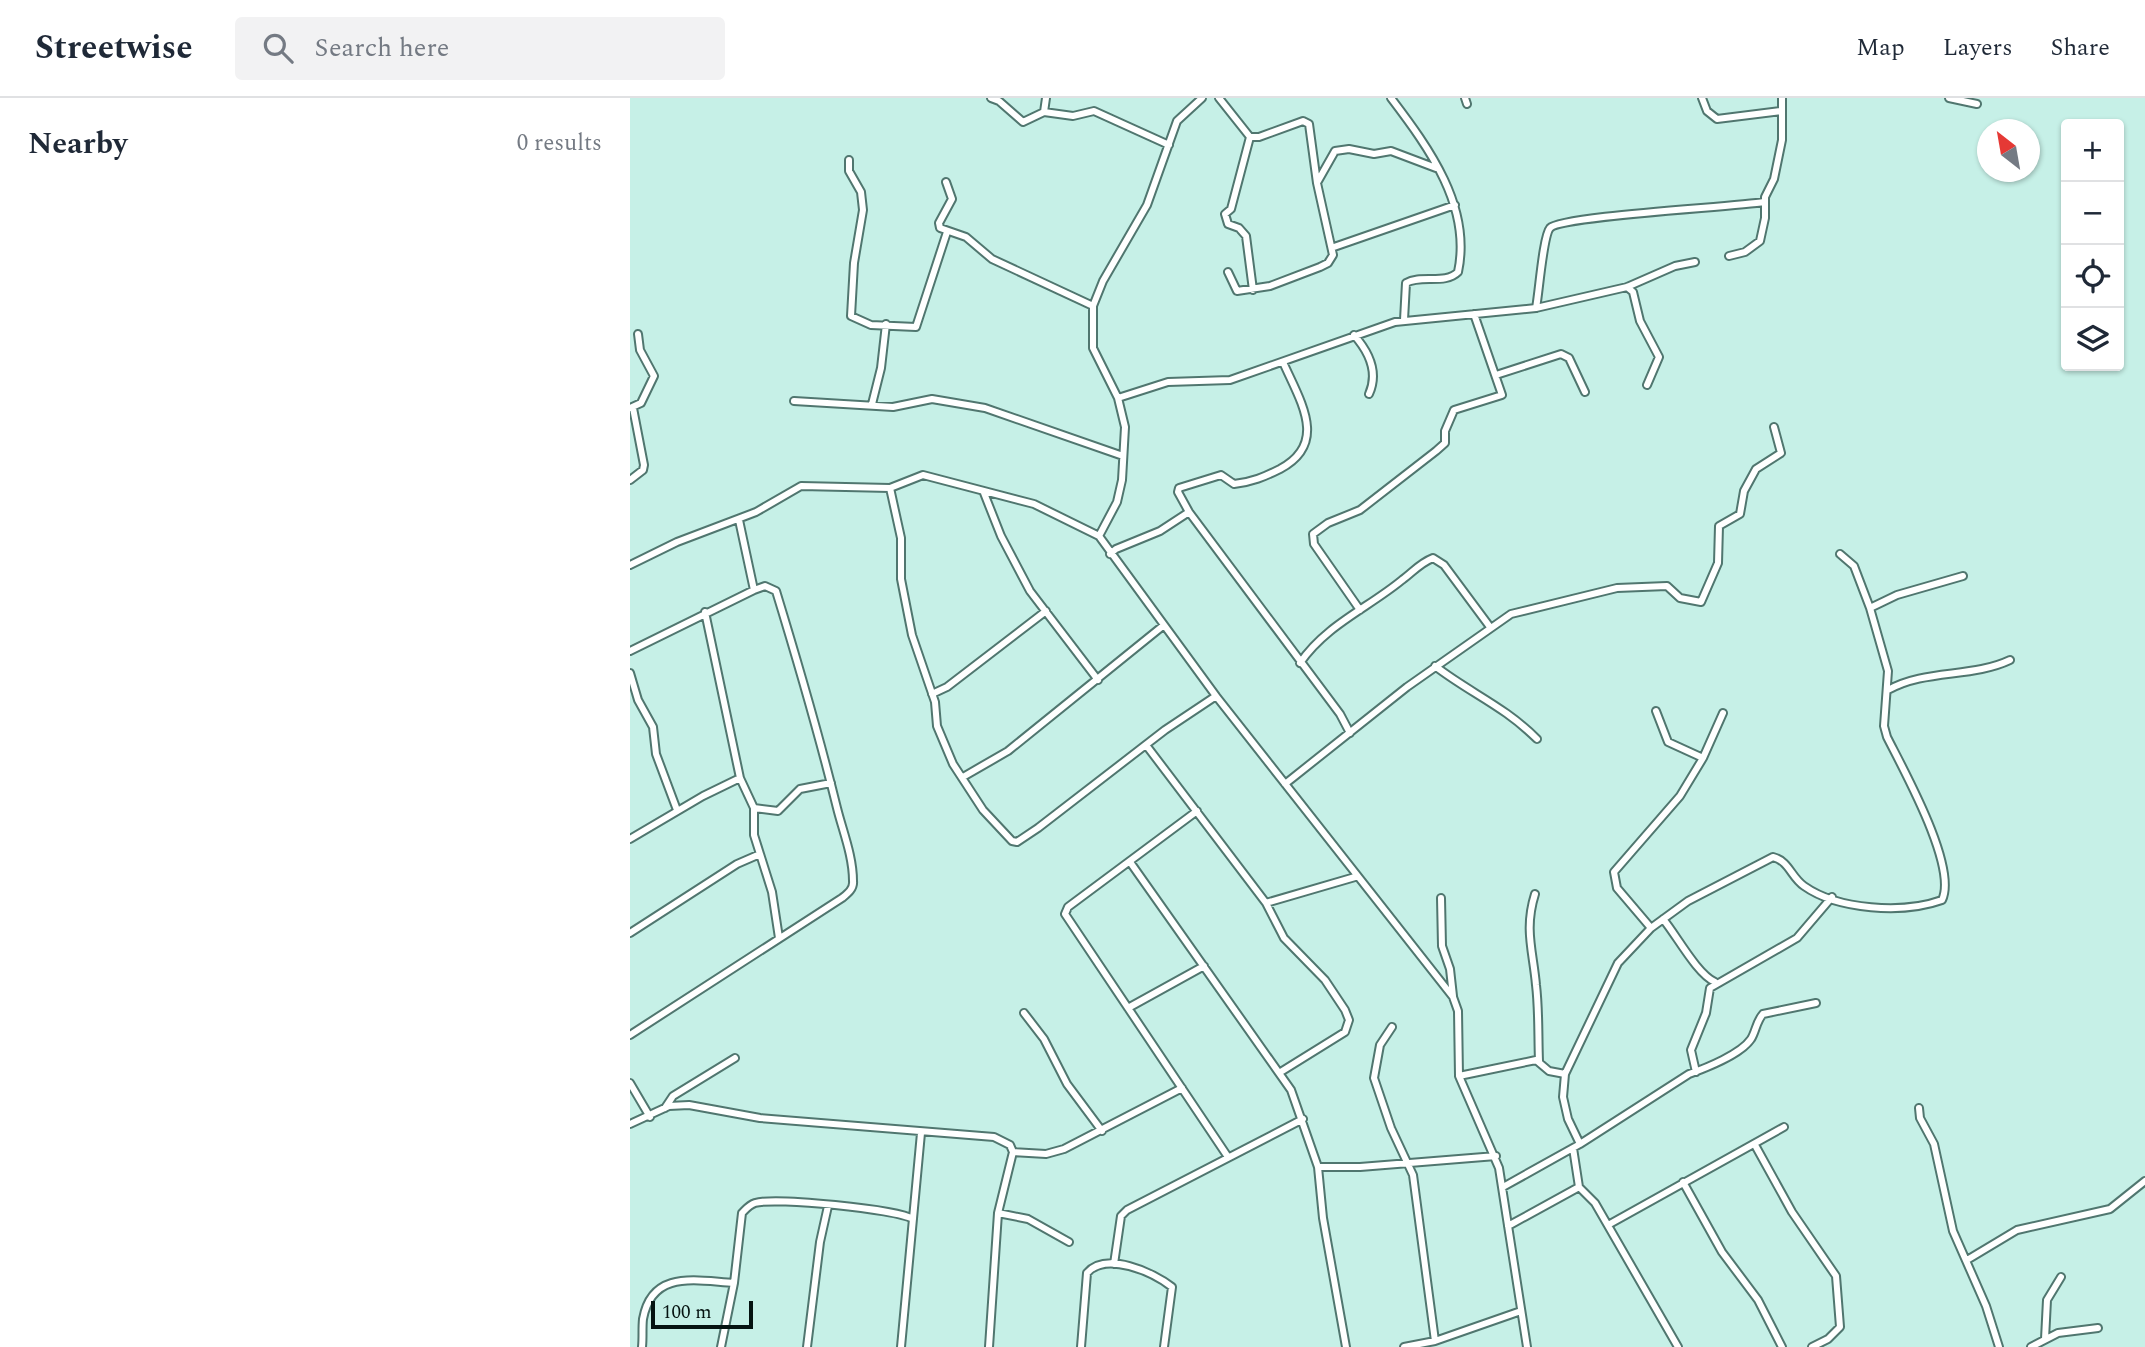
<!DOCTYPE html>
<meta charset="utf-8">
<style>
body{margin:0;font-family:Spectral,serif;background:#f2f2f3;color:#1f2937}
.controls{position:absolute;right:21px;top:21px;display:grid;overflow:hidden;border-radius:7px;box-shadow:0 2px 5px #0004}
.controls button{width:63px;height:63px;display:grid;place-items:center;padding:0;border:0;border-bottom:2px solid #e0e1e3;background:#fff;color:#1f2937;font:35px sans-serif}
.compass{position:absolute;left:1347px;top:21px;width:63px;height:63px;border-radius:50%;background:#fff;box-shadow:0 2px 5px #0004;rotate:329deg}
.scale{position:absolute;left:21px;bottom:18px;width:102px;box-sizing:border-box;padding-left:7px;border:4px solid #051311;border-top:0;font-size:19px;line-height:24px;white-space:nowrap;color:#051311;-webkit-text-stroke:5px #c6f0e7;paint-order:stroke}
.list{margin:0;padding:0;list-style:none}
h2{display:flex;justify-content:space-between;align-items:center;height:91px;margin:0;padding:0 28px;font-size:30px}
h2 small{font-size:23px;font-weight:400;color:#747a83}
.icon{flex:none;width:38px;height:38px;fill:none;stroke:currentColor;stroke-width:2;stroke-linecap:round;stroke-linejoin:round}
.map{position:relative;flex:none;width:1515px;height:1249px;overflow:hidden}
header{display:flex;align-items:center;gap:42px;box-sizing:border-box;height:98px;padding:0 35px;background:#fff;border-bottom:2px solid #e0e1e3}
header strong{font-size:33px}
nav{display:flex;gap:38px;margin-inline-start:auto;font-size:24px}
.search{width:490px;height:63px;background:#f2f2f3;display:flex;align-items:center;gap:18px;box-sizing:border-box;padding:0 24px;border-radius:7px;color:#747a83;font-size:26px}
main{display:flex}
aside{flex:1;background:#fff}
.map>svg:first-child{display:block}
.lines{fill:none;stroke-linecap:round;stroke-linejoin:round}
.street-casing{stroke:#50766f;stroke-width:10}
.street{stroke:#fff;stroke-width:6}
</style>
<header>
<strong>Streetwise</strong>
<div class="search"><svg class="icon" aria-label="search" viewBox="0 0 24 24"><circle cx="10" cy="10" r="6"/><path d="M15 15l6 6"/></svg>Search here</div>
<nav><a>Map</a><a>Layers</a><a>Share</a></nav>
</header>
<main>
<aside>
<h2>Nearby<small>0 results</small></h2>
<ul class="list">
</ul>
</aside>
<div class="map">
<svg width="1515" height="1249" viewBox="0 0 1515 1249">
<rect width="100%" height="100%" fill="#c6f0e7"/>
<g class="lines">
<defs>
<path id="street" d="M361 0 369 3 393 24 414 14 443 18 464 13 539 47
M589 0 620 39
M761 0C799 50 842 109 828 174 815 187 791 176 776 185L774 222
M835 0 837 6
M1072 0 1077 13 1087 21 1151 13
M1319 0 1347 6
M414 14 416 0
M620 39 601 111 595 116 598 126 609 130 616 138 623 192
M219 62V73L231 94 233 112 224 165 221 218 241 227 286 229 317 134
M688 83 705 53 719 51 744 56 761 53 806 70
M316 84 322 101 309 125 310 130 336 139 362 161 463 208
M704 149 825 107
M1099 158 1115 154 1130 143 1135 120V99L1144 81 1152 42V0
M598 174 607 193 640 188 690 169 698 165 703 157 687 85 679 26 673 23 629 39H620
M997 189 1003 194 1010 223 1029 259 1017 287
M906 210C909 195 913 138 920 130 931 118 1103 109 1134 104
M724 237C739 254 749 274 739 296
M653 264C670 303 699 345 650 371 634 379 622 384 604 386L591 377 549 390 548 394 559 414 710 616 720 635
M866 277 931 256 939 260 955 294
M488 300 538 284 600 282 765 224 906 210 997 189 1045 168 1065 164
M164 303 263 309 302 301 355 310 493 358
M242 306 251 270 256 226
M0 310 11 305 24 278 10 252 8 236
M0 382 13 372 14 367 3 310
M260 390 271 440V481L282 537 305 604 307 628 323 666 353 712 382 743 387 744 408 730 535 632 586 598
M354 395 371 438 400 493 468 582
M109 422 124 492
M469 438 487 404 492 382 495 329 488 300 463 250V208L473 183 517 107 547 23 572 0
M480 456 486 451 530 433 559 414
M1210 456 1224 468 1240 510
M0 467 47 444 126 414 171 388 260 390 293 377 404 406 469 438 586 598 823 899 828 913 829 978 869 1070 897 1249
M730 512 684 446 683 436 698 425 730 412 806 353 815 345V333L824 312 872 297 844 216
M75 514 110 680 124 710V737L142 794 149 840
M0 553 124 492 135 488 146 493C168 565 189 637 207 710 213 734 223 758 223 783 224 791 217 796 212 800L0 937
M670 565C696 527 738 510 772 482 783 474 790 465 803 460L814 467 860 529
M805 568C840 595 874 608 907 641
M0 575 8 602 23 629 26 656 47 712
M1258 592C1295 571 1342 580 1380 562
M302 596 317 589 416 513
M1026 613 1038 644 1073 660
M516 647 636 805 654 840 695 882 715 912 719 922 715 934 649 975
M333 679 378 653 534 527
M655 686 777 589 881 516 987 490 1037 488 1050 500 1071 504 1088 465 1089 428 1110 416 1114 393 1126 371 1151 355 1144 329
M124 710 148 713 170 691 201 685
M567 713 438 809 435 816 598 1059
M0 741 73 698 110 680
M500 764 661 992 688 1069 693 1120 716 1249
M905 796C894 831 903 853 906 887 909 912 908 938 909 963
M811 800 812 848 820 871 823 898
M636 805 725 779
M1033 821C1047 838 1067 876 1085 884
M1021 830 987 790 984 774 1050 698 1073 660 1093 615
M0 835 107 766 130 756
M498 910 574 868
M394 915 414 941 437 986 472 1033
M762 929 750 947 744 980 761 1030 783 1077 805 1243
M1066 974 1061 952 1076 915 1080 890 1167 840 1202 799
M829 978 906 962 919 973 935 976
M0 985 20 1019
M35 1010 43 998 105 960
M1289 1010 1290 1020 1304 1046 1323 1133 1356 1208 1369 1249
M0 1026 39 1008 59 1007 130 1020 364 1039 380 1047 383 1054 368 1115 359 1249
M950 1046 938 1021 933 999 935 976 988 865 1021 830 1058 803 1143 759C1159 763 1161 779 1174 788 1208 812 1273 816 1312 802 1328 769 1273 671 1257 639L1254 628 1258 573 1240 510 1267 497 1333 478
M1125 1047 1162 1114 1206 1178 1210 1229 1198 1241 1182 1249
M943 1050 949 1089
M383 1054 416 1056 434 1051 552 990
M688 1069H730L866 1058
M1053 1084 1092 1154 1128 1202 1152 1249
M873 1089 950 1046 1059 976C1076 970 1111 956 1121 941 1126 933 1126 924 1133 916L1186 905
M368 1115 398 1121 439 1144
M978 1127 1154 1029
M878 1128 949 1089 965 1105 1048 1249
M1337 1162 1387 1132 1480 1111 1515 1083
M484 1166 491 1118 497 1112 673 1021
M1415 1241 1417 1202 1431 1179
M12 1249C13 1240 12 1230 13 1221 22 1171 67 1183 104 1185
M91 1249 104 1185 112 1115C116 1111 119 1107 125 1105 145 1099 266 1111 283 1121
M177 1249 190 1144 198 1108
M271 1249 291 1035
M451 1249 457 1175C476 1153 523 1174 542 1189L534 1249
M774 1249 805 1243 891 1213
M1401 1249 1428 1235 1468 1230"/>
</defs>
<use href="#street" class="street-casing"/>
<use href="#street" class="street"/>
</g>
</svg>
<div class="controls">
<button>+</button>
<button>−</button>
<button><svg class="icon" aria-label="locate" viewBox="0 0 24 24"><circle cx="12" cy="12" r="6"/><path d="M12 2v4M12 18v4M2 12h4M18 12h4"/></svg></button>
<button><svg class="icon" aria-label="layers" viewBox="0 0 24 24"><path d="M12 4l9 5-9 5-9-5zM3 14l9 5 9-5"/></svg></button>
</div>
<svg class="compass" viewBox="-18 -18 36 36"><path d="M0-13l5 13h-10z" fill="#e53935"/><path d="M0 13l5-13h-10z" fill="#747a83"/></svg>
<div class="scale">100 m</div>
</div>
</main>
